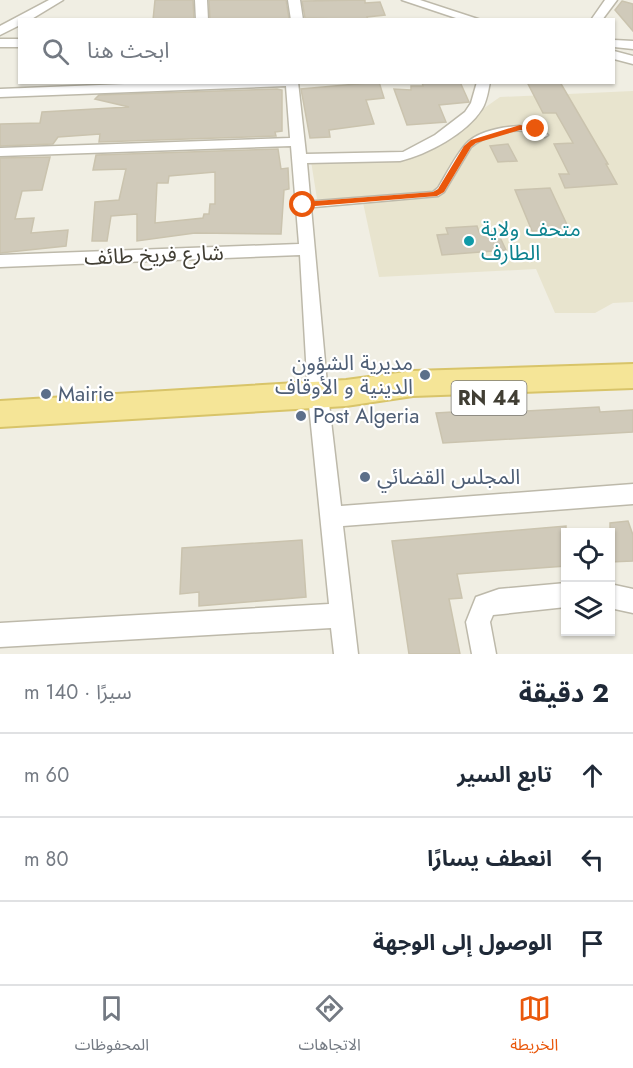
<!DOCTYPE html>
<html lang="ar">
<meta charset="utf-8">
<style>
body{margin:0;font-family:Jost,"Noto Sans Arabic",sans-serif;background:#f2f2f3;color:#1f2937;direction:rtl}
.controls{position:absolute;right:18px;bottom:18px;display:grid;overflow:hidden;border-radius:0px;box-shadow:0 2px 4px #0004}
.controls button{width:54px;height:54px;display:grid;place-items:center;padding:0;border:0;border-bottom:2px solid #e0e1e3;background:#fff;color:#1f2937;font:30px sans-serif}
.stop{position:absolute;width:18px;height:18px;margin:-14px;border:4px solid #ea580c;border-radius:50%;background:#fff}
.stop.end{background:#ea580c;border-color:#fff;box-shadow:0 2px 6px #0008}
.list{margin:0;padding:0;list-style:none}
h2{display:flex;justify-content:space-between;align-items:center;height:78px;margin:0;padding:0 24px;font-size:26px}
h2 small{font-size:20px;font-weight:400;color:#747a83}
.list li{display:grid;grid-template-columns:39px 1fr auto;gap:18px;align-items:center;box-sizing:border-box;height:84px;padding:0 24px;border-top:2px solid #e0e1e3}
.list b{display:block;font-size:22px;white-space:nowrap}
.list em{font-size:20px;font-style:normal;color:#747a83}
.icon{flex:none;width:33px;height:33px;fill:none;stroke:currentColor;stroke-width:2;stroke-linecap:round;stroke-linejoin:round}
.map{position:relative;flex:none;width:633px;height:654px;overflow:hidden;direction:ltr}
.search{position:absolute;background:#fff;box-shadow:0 2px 4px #0004;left:18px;right:18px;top:18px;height:66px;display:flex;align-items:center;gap:15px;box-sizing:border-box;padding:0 21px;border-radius:0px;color:#747a83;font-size:22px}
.sheet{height:330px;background:#fff}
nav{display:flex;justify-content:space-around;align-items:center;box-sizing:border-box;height:84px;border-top:2px solid #e0e1e3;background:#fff;font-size:16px;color:#747a83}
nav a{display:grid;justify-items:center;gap:3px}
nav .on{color:#ea580c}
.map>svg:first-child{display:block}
.education{fill:#e8e4ce}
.building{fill:#d0caba;stroke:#cac3ae;stroke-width:1.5;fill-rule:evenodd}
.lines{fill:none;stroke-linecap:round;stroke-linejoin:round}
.service-casing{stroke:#bdb9aa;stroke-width:3}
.minor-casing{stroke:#bdb9aa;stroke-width:3}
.primary-casing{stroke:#d8c469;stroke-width:4}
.service{fill:#fff;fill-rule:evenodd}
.minor{fill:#fff;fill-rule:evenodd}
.primary{fill:#f5e597;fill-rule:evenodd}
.route{fill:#ea580c}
.culture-dot{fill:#0f9aa8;stroke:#fff;stroke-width:2}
.service-dot{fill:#5c6f8a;stroke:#fff;stroke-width:2}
.labels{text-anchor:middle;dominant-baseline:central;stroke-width:4.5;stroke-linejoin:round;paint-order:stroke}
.shield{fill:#fff;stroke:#7a7871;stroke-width:1.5}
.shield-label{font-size:20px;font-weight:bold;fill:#413e34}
.culture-label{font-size:21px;fill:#0d838f;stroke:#fff;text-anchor:start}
.street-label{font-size:21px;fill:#413e34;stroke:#fff}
.service-label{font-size:21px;fill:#4e5e75;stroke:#fff;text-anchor:start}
</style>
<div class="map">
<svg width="633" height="654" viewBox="0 0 633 654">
<rect width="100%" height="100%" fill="#f0eee3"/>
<path class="education" d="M633 91V302L613 303 595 313H555L536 269 379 277 362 198 317 199 311 161 403 160 426 149 500 97Z"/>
<path class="building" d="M155 0H193L194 20H153Z
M209 0H286L289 19 210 20Z
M365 0V3L380 2 385 15 367 17 368 20 305 18 302 1Z
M622 1 633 4V31L615 10Z
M379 82 384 98 366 100 374 124 329 130 330 137 310 138 301 89Z
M422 82H460L469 102 439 105 446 122 407 125 394 89 411 90V86H423Z
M527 82H560L608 164H606L617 184 565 188 559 174H569L554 144 573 143 556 113H543Z
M277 89 282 90V131L275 132 276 136 99 142 100 134 58 137 53 144 0 146V124L40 123 42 112 129 107 95 99 99 95Z
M508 144 517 161 498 162 490 146Z
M278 149 281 169 288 168 289 189 284 190 281 234 195 233 137 241V214L111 216 107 241H92L95 202 119 200 126 169 93 170 96 155ZM215 172V204H210L209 214H204L203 218 155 223 157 183H168L169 176Z
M50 157 42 190 22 191 15 219 34 218 31 233 68 230 66 246 0 253V158Z
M550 188 569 229 532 231 515 190Z
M477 226 479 232 497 231 506 250 442 255 437 235 448 234 446 228Z
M599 407 600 412 633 410V432L443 443 436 413 505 409 506 412Z
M628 521 633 535V561L610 562V523Z
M566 526V566L457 574 462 598 449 599 460 654H409L392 541Z
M302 540 306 597 199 606V592L180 594 182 548Z"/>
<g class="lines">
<defs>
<path id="service" d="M519 126 540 130 548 135 545 137C540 135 536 133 531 132 512 127 486 135 471 147L444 192 438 196 303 208 299 205 303 202 433 192 438 188C446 175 456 155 466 144 478 131 503 127 519 126Z"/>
<path id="minor" d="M49 0H63L30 20H20V25L0 35V26Z
M195 0H207L208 20H196Z
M288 0H300L303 20H291Z
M402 0H420L481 20H462Z
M605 0H617L602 20H591Z
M0 39H20V47H0Z
M614 40 633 41V49L614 47Z
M614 51 633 56V64L614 59Z
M174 82H298L306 154 403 152 435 135 465 112 471 103 477 82H490C488 91 487 101 482 109 466 134 428 154 400 161L307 163 328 395 341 506 633 484V504L343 526 358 654H334L331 628 0 647V623L329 604 308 395 300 255 0 267V255L299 244 291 146 0 156V148L290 138 286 86 0 97V89Z
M566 583V607L493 615 490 622 496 654H472L466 622 476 597 499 589Z
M610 584 633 589V613L610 608Z"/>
<path id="primary" d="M633 364V388L413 396 346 406 0 427V401L346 380 413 371Z"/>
</defs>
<use href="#service" class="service-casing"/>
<use href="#minor" class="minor-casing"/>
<use href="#primary" class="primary-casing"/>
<use href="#service" class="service"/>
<use href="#minor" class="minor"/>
<use href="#primary" class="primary"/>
</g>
<path class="route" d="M520 125 540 129 536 131 520 130 476 143 471 147 444 192 437 196 303 207 299 205 303 202 433 192 438 189 464 146 471 140Z"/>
<circle class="culture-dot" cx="469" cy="241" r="6"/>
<g class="service-dot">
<circle cx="425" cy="375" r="6"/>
<circle cx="46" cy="394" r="6"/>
<circle cx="301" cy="416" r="6"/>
<circle cx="365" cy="477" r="6"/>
</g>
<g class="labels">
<rect class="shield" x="451.5" y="381" width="75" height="34" rx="4.5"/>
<g class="shield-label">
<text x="489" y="398">RN 44</text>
</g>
<g class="culture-label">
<text x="481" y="229">متحف ولاية<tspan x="481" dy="24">الطارف</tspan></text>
</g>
<g class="street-label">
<text transform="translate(154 255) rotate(-2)">شارع فريخ طائف</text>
</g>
<g class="service-label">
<text x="413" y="363" text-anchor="end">مديرية الشؤون<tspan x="413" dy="24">الدينية و الأوقاف</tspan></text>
<text x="58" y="394">Mairie</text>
<text x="313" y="416">Post Algeria</text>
<text x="377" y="477">المجلس القضائي</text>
</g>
</g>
</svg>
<div class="controls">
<button><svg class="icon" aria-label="locate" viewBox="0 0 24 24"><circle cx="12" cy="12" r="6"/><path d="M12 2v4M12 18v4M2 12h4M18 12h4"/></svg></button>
<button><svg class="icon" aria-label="layers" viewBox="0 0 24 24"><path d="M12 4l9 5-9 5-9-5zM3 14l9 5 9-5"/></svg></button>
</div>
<div class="stop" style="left:303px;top:205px"></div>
<div class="stop end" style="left:536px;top:129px"></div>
<div class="search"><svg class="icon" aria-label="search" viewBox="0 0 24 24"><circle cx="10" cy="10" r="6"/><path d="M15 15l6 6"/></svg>ابحث هنا</div>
</div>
<section class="sheet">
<h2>2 دقيقة<small>سيرًا · 140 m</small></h2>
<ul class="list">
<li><svg class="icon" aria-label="ahead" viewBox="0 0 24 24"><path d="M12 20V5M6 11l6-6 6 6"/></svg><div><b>تابع السير</b></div><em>60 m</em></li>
<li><svg class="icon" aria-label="left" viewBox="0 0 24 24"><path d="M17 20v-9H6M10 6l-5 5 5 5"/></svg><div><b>انعطف يسارًا</b></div><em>80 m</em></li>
<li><svg class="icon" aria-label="arrive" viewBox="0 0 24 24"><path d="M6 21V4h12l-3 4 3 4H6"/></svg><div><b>الوصول إلى الوجهة</b></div></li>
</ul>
</section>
<nav>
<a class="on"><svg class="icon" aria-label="map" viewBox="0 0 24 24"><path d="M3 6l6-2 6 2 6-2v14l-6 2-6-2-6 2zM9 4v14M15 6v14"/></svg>الخريطة</a>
<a><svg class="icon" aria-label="directions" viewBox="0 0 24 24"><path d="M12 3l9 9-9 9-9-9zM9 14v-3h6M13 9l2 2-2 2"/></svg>الاتجاهات</a>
<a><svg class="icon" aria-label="saved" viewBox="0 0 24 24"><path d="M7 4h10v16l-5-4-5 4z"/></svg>المحفوظات</a>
</nav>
